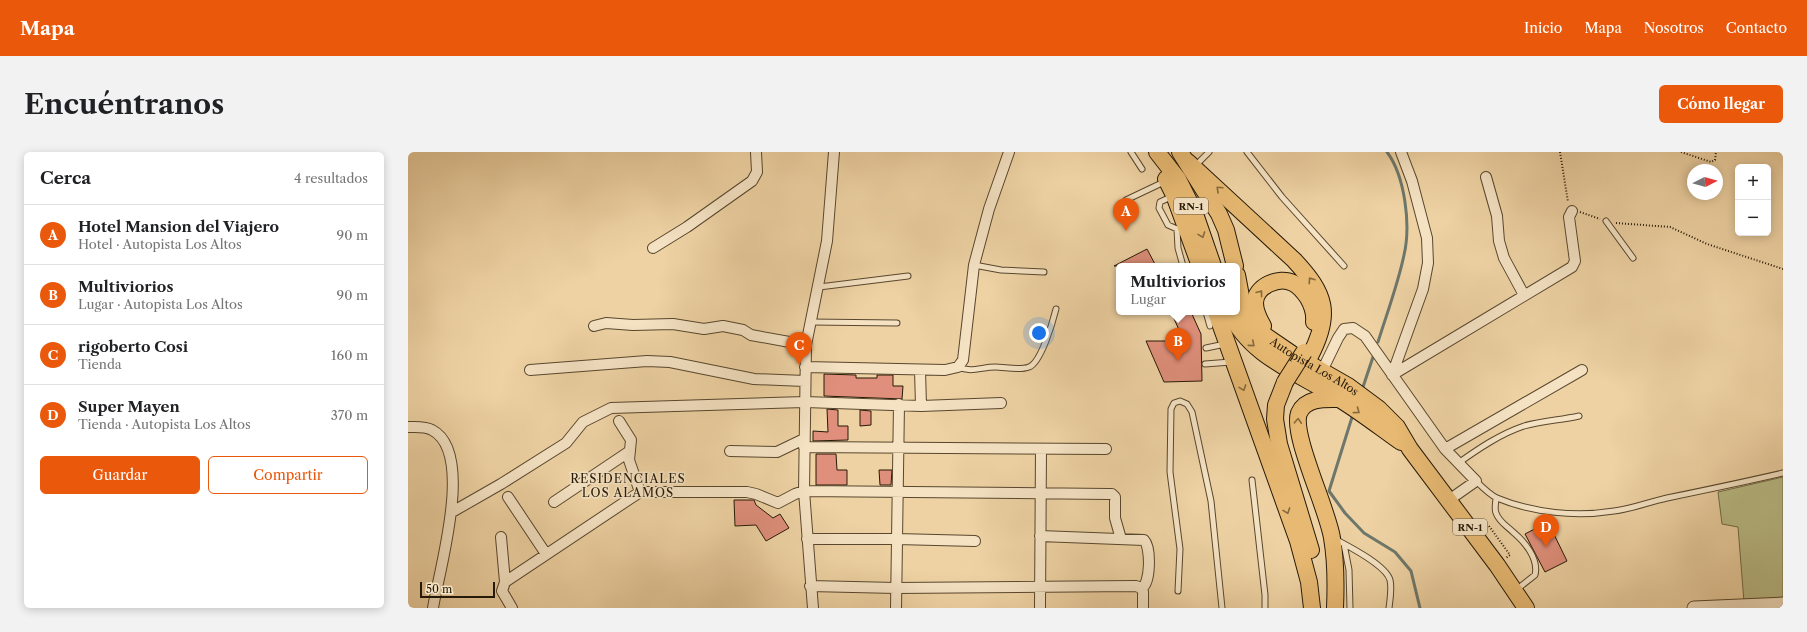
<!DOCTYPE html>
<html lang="es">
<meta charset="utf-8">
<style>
body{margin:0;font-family:"Libre Caslon Text",serif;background:#f2f2f2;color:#202124}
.controls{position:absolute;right:12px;top:12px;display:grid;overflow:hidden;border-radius:6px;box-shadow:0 2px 10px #0003}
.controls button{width:36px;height:36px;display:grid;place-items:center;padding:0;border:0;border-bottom:1px solid #e0e0e0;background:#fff;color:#202124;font:20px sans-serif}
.compass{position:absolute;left:1279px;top:12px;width:36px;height:36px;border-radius:50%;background:#fff;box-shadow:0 2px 10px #0003;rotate:84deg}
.scale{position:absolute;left:12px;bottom:10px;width:75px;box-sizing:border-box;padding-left:4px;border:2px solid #261907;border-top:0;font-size:11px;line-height:14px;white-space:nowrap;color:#261907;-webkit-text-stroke:3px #f4e2c3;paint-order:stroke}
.you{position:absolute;left:631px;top:181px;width:14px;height:14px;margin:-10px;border:3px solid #fff;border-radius:50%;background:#1a73e8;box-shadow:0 0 0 6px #1a73e833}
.badge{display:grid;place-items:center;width:26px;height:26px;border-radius:50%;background:#ea580c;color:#fff;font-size:13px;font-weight:700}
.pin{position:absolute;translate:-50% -33px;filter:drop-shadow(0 1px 2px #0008)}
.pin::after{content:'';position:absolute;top:21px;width:14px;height:12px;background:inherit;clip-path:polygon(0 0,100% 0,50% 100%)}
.popup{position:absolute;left:708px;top:111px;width:124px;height:52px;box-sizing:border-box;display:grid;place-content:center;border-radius:6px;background:#fff;filter:drop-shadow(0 1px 3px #0005);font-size:13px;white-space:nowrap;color:#757577}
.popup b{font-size:15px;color:#202124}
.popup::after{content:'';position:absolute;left:50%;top:100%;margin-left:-8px;border:8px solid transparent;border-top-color:#fff}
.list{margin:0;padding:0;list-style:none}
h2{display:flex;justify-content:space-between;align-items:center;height:52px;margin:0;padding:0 16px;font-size:17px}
h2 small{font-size:13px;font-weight:400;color:#757577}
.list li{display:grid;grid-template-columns:26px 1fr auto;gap:12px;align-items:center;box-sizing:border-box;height:60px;padding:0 16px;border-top:1px solid #e0e0e0}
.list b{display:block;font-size:15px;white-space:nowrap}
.list p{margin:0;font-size:13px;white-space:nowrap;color:#757577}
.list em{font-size:13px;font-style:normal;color:#757577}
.actions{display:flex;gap:8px;padding:12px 16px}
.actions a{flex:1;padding:9px 0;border:1px solid #ea580c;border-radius:6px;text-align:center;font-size:14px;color:#ea580c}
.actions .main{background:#ea580c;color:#fff}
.map{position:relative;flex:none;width:1375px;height:456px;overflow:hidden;border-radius:6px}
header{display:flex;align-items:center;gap:24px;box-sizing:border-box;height:56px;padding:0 20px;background:#ea580c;color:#fff}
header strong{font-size:19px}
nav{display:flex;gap:22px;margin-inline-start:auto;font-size:14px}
.intro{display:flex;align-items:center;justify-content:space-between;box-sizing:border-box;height:96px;padding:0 24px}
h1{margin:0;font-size:28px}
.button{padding:10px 18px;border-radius:6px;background:#ea580c;color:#fff;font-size:14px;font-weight:700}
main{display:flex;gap:24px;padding:0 24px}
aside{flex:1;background:#fff;border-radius:6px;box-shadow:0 2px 10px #0003}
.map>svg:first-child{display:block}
.green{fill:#b9bb85;stroke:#706a46}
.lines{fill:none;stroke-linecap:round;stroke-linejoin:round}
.stream{stroke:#6d776b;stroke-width:3}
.building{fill:#df8f7b;stroke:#261907}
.service-casing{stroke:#58472e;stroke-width:7}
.minor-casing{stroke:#58472e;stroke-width:12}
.tertiary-casing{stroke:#58472e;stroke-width:15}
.primary-casing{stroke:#261907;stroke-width:18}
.path{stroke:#261907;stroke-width:2;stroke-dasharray:1 2;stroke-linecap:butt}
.service{stroke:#f4e2c3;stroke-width:5}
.minor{stroke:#f4e2c3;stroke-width:10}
.tertiary{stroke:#f4e2c3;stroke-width:13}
.primary{stroke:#e7b972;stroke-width:16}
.primary-bridge-casing{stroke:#261907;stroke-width:18;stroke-linecap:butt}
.primary-bridge{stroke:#e7b972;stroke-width:16}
.oneway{stroke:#86693c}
.labels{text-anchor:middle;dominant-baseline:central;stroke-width:3;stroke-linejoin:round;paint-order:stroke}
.shield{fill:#f4e2c3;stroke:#64553f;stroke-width:1}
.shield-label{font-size:10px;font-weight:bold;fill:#261907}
.street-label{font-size:11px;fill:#261907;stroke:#f4e2c3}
.neighbourhood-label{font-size:12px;letter-spacing:1px;fill:#261907;stroke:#f4e2c3}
</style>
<header>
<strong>Mapa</strong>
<nav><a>Inicio</a><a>Mapa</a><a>Nosotros</a><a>Contacto</a></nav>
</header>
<div class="intro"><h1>Encuéntranos</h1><a class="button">Cómo llegar</a></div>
<main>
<aside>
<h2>Cerca<small>4 resultados</small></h2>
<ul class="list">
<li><span class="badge">A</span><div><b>Hotel Mansion del Viajero</b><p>Hotel · Autopista Los Altos</p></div><em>90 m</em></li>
<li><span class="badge">B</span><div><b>Multiviorios</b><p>Lugar · Autopista Los Altos</p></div><em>90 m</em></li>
<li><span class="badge">C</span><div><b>rigoberto Cosi</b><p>Tienda</p></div><em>160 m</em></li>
<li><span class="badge">D</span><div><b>Super Mayen</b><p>Tienda · Autopista Los Altos</p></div><em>370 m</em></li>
</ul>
<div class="actions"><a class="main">Guardar</a><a>Compartir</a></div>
</aside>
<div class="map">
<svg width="1375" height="456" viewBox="0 0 1375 456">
<rect width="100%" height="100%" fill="#eed2a3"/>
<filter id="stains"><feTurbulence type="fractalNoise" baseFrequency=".005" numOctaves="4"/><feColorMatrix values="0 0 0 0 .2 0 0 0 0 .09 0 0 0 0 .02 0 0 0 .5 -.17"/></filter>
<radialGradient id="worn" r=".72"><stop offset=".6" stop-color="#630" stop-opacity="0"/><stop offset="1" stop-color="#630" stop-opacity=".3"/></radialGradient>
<path class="green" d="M1375 325V447L1336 450 1330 375 1314 372 1310 340Z"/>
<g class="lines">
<path class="stream" d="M970 190C979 161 990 132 996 103 1003 73 997 24 979 0
M954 238 965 205
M945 262 921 339 937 361 956 381 987 400 1003 419 1012 456"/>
</g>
<path class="building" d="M739 97 748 114H706Z
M763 160H783L793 182 794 229 756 230 738 189H776Z
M416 222 448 223V226H469V223H485V234H495L494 247 416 244Z
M419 257 430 258V274H440V288L405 289V279L420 280Z
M452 258 463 259V273L452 274Z
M408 302H428L429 318H439V333H408Z
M471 318H484L483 333H472Z
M326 348H346L348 353 365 366 372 362 381 376 358 389 348 373 327 374Z
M1140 370 1159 409 1137 420 1117 382Z"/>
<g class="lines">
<defs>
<path id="service" d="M723 0 734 17
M839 0 874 45 936 114
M788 13 801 0
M765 44 752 50 751 56 760 73 769 77 775 75
M718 48 758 29
M1198 69 1225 106
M769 77 770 96 775 114
M566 113 593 118 636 120
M411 135 500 124
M798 160 802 174
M403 170 489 171
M798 196 817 192
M797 212 823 210
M550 215C563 221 574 215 587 215 597 215 611 219 621 215 633 211 645 169 648 157
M1049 312C1070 297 1092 282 1116 274 1134 269 1153 268 1171 264
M844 328 857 443V456
M1068 329C1074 335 1082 343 1089 346 1125 361 1168 365 1206 359 1224 357 1241 350 1259 346 1298 338 1336 330 1375 321
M1088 346C1088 350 1086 357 1088 361 1091 370 1099 374 1105 380 1117 390 1131 407 1127 423L1108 438
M927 387C940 394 978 413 982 428 984 436 982 448 981 456
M936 392 941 418 942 456
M770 439 772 397 762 320 763 257 766 251 772 249 779 252 784 260 803 349 814 456"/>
<path id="minor" d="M1078 25 1089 64 1091 89 1096 106 1116 143
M245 96 279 75 344 29 349 20 348 0
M186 174 198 171 225 173 265 172 296 177 315 174 335 178 343 183 398 193
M397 215 537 218 550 215 555 208 566 113 581 57 601 0
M122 218 239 209 262 210 346 227 397 229
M512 218 513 254
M914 219 930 186 936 177 945 176 957 184 1037 297 1068 329 1041 348
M984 223 1164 115 1167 109 1161 65 1164 59
M984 223 1015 137 1020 111 1019 86 1004 29 993 0
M211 269 223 288 221 308 232 340
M0 275C8 275 17 274 24 278 67 300 31 418 25 456
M396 295 698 297
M1037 297 1174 218
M322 299 369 300 396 287
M100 345 138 402
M146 350 222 299
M44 360 93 332 158 291 175 270 203 256 397 250 513 254 593 251
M632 384 736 388C743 395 743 433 733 436
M93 385 97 430 94 439 104 456
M399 387H489L567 389
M97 430 232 340H339L348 342 370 351 387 342 396 339 701 342H704L707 345V366L713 387
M402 434 488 436 728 434 733 436
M733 436 735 440V456
M405 456 396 339 398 193 419 89 426 0
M488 456 491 252
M632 456 633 297"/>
<path id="tertiary" d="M1286 456 1375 452"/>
<g id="primary">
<path d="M749 0 770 27 786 59 805 114"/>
<path d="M772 0 811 62 818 78 827 114"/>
<path d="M780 10 886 108C918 142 924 162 902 204"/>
<path d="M758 27 766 43 792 114"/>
<path id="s1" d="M829 123 835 155 840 168 846 176 884 202 940 234 971 257 989 275 1002 297 1089 413 1118 456"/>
<path d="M808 160 890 389 901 430 904 456"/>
<path d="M822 160C842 206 893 221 933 248 954 261 973 276 993 290"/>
<path d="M855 174C851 167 847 160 847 151 847 134 871 124 885 131 891 134 896 140 900 146 904 153 907 161 906 170"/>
<path d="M877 230 868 253 867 267 871 292 903 398"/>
<path d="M927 456C928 433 928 409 924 386 920 358 883 282 891 261 898 245 918 247 932 247"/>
</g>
</defs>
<use href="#service" class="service-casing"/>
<use href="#minor" class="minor-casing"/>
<use href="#tertiary" class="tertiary-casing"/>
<use href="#primary" class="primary-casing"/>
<path class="path" d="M1152 0 1160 50
M1273 0 1303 10 1307 8 1308 0
M1172 60 1192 67
M1208 71 1262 75 1299 92 1375 117
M1081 374 1102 403 1098 406"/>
<use href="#service" class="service"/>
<use href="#minor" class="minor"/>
<use href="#tertiary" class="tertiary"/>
<use href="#primary" class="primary"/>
<defs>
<path id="primary-bridge" d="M877 230 896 200"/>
</defs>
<use href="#primary-bridge" class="primary-bridge-casing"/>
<use href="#primary-bridge" class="primary-bridge"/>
</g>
<defs><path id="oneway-chevron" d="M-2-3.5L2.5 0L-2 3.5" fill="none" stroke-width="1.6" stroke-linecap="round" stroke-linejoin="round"/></defs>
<g class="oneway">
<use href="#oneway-chevron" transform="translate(811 37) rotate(-137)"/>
<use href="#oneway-chevron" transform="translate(794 83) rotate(70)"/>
<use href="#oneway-chevron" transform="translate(903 128) rotate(-124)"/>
<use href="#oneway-chevron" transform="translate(852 141) rotate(-52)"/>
<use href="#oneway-chevron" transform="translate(844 192) rotate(41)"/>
<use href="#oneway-chevron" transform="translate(835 236) rotate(70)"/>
<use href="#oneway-chevron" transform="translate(949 259) rotate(36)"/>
<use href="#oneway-chevron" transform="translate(890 269) rotate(-87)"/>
<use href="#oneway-chevron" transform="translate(879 359) rotate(70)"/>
</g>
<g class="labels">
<g class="shield">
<rect x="766" y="46" width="34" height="16" rx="3"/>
<rect x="1045" y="367" width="34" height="16" rx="3"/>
</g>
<g class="shield-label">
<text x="783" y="54">RN-1</text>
<text x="1062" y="375">RN-1</text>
</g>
<g class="street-label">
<text stroke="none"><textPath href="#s1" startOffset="128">Autopista Los Altos</textPath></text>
</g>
<g class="neighbourhood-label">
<text x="220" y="326">RESIDENCIALES<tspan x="220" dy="14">LOS ALAMOS</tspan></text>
</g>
</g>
<rect width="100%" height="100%" filter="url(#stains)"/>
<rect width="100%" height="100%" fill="url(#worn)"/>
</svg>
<div class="controls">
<button>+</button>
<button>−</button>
</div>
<svg class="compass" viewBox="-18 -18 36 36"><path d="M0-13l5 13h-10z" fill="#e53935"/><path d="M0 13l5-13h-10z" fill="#757577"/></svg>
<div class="scale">50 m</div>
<div class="you"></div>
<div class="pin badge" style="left:718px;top:79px">A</div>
<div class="pin badge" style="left:770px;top:209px">B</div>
<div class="popup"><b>Multiviorios</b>Lugar</div>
<div class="pin badge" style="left:391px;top:213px">C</div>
<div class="pin badge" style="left:1138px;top:395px">D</div>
</div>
</main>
